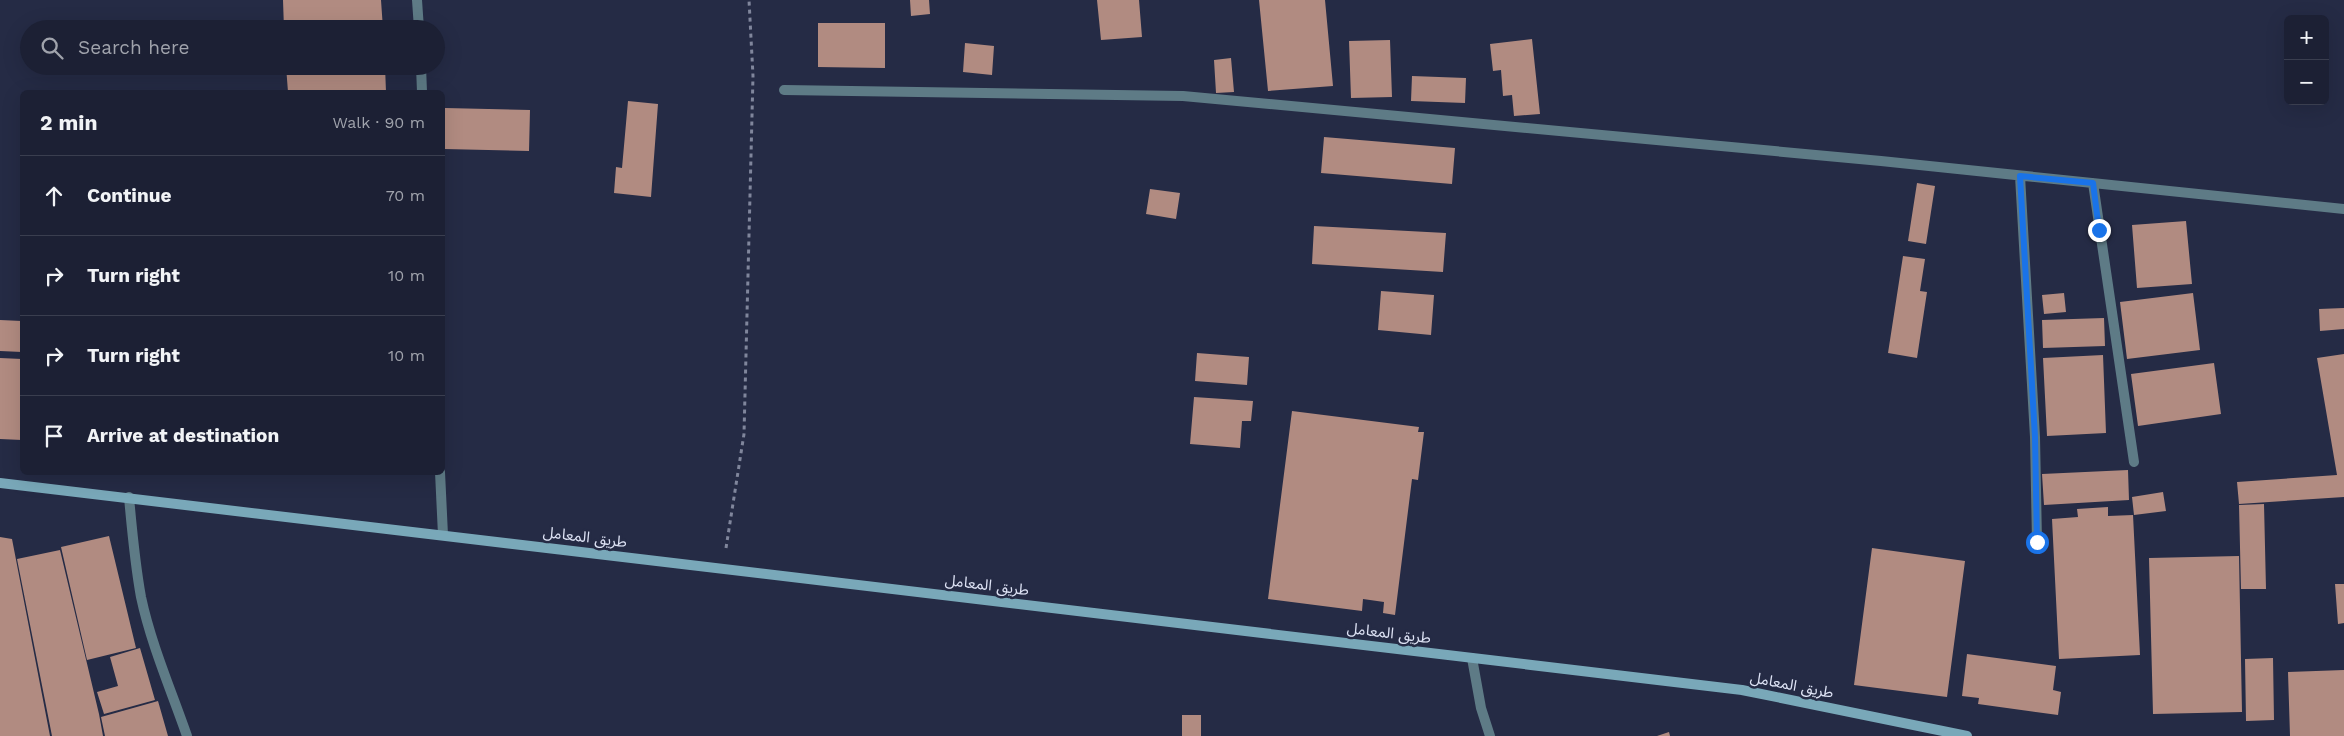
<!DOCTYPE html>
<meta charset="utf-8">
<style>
body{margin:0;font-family:"Work Sans","Noto Sans Arabic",sans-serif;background:#292d40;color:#f1f3f6}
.controls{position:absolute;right:15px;top:15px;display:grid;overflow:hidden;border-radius:8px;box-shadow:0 5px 20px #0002}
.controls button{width:45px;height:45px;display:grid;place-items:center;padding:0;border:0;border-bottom:1px solid #3a3e4f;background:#1c2034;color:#f1f3f6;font:25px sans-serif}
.stop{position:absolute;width:15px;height:15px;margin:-11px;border:4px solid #1a73e8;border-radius:50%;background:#fff}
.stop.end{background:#1a73e8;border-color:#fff;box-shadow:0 1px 5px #0008}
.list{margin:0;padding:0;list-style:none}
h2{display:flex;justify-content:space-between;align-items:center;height:65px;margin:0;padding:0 20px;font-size:21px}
h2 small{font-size:16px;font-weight:400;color:#a0a3ac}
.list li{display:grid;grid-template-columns:32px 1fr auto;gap:15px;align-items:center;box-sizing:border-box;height:80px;padding:0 20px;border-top:1px solid #3a3e4f}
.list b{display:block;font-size:19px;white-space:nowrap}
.list em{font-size:16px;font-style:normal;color:#a0a3ac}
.icon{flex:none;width:28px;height:28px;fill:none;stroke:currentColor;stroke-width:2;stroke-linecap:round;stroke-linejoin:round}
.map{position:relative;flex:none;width:2344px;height:736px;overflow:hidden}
.search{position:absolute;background:#1c2034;box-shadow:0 5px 20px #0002;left:20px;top:20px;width:425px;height:55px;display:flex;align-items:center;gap:12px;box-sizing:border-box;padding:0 18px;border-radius:28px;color:#a0a3ac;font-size:19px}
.panel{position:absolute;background:#1c2034;box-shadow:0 5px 20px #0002;left:20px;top:90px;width:425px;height:385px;border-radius:8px}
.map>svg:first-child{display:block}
.building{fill:#b18b81}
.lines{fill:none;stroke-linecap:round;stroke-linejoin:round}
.path{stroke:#80869c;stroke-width:3;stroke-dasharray:4 4;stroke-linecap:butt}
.minor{stroke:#5e7b86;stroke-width:10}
.secondary{stroke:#79a8b9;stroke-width:10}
.route{stroke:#1a73e8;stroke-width:6}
.labels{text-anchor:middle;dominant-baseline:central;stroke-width:5;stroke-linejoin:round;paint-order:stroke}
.street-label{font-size:15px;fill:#dee3f5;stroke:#252b45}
</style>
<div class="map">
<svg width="2344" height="736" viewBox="0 0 2344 736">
<rect width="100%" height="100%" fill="#252b45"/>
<path class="building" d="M283 0H381L383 29H284Z
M910 0H929L930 14 911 16Z
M1097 0H1139L1142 37 1101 40Z
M1259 0H1325L1333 86 1268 91Z
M818 23H885V68L818 67Z
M1532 39 1540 114 1514 116 1512 95 1503 96 1501 70 1493 71 1490 44Z
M1390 40 1392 97 1351 98 1349 41Z
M965 43 994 46 992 75 963 72Z
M1231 58 1234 92 1216 93 1214 60Z
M286 66H385L386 92H288Z
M1412 76 1466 78 1465 103 1411 101Z
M628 101 658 104 651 197 614 193 616 167 622 168Z
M445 108 530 110 529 151 444 149Z
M1324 137 1455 148 1452 184 1321 173Z
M1917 183 1935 186 1926 244 1908 241Z
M1150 189 1180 193 1176 219 1146 214Z
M2186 221 2192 284 2137 288 2132 225Z
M1314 226 1446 233 1443 272 1312 264Z
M1903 256 1925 259 1920 291 1927 292 1917 358 1888 353Z
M1381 291 1434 295 1431 335 1378 330Z
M2064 293 2066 312 2044 314 2042 295Z
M2193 293 2200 350 2127 359 2120 302Z
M2344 308V329L2320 331 2319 309Z
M2104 318 2105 346 2043 348 2042 320Z
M0 320 22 321V352L0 351Z
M1197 353 1249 357 1247 385 1195 381Z
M2344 354V497L2239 504 2237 482 2337 475 2317 358Z
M2103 355 2106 433 2047 436 2043 358Z
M0 358 22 359V440L0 439Z
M2214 363 2221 414 2138 426 2131 374Z
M1194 397 1253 401 1251 421H1242L1240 448 1190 444Z
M1292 411 1419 427 1418 432H1424L1418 480 1412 479 1395 615 1383 613 1384 602 1363 599 1362 611 1268 599Z
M2128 470 2129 500 2044 505 2042 474Z
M2163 492 2166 511 2134 515 2132 497Z
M2264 504 2266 589H2241L2239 505Z
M2108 507V516L2133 515 2140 655 2059 659 2052 519 2078 517 2077 509Z
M109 536 136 648 87 660 61 547Z
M0 537 12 539 50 736H0Z
M1872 548 1965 561 1947 697 1854 685Z
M60 550 99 714 103 736H52L17 559Z
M2239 556 2242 712 2153 714 2149 558Z
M2335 584H2344V623L2338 624Z
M140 648 155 700 104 714 97 692 118 686 110 657Z
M1967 654 2056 666 2053 690 2061 692 2058 715 1978 704 1979 698 1962 696Z
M2273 658 2274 720 2246 721 2245 659Z
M2344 670V736H2290L2288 672Z
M158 701 168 736H105L101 717Z
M1182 715H1201V736H1182Z
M1669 732 1670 736H1657Z"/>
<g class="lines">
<path class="path" d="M726 548 744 434 753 76 749 0"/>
<path class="minor" d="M417 0 419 29
M421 66 422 92
M784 90 1183 96 1881 161 2344 209
M2020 176 2035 437 2037 542
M2093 183 2134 462
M440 472 443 535
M129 497C132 531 135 564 141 597 151 644 171 690 187 736
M1472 658 1481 708 1490 736"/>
<path class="secondary" d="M0 483 1742 690 1967 736"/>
</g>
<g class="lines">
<path class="route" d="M2037 542 2035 437 2020 176 2093 183 2099 230"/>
</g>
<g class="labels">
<g class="street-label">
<text transform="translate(585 537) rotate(7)">طريق المعامل</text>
<text transform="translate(987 585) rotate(7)">طريق المعامل</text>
<text transform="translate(1389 633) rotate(7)">طريق المعامل</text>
<text transform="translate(1792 685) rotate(11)">طريق المعامل</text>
</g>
</g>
</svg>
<div class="controls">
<button>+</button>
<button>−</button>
</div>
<div class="stop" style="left:2037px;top:542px"></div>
<div class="stop end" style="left:2099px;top:230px"></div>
<div class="search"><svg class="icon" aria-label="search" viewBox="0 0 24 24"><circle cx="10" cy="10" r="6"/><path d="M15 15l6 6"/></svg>Search here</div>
<section class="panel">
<h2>2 min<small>Walk · 90 m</small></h2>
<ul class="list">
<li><svg class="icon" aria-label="ahead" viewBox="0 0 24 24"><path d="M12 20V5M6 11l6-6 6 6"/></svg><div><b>Continue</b></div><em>70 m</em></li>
<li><svg class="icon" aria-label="right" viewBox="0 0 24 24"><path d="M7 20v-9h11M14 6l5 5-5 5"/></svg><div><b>Turn right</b></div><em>10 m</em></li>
<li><svg class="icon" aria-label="right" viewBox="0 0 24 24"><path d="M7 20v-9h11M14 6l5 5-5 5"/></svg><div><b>Turn right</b></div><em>10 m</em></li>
<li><svg class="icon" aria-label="arrive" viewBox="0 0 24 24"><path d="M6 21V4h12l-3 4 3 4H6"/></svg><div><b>Arrive at destination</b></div></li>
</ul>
</section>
</div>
